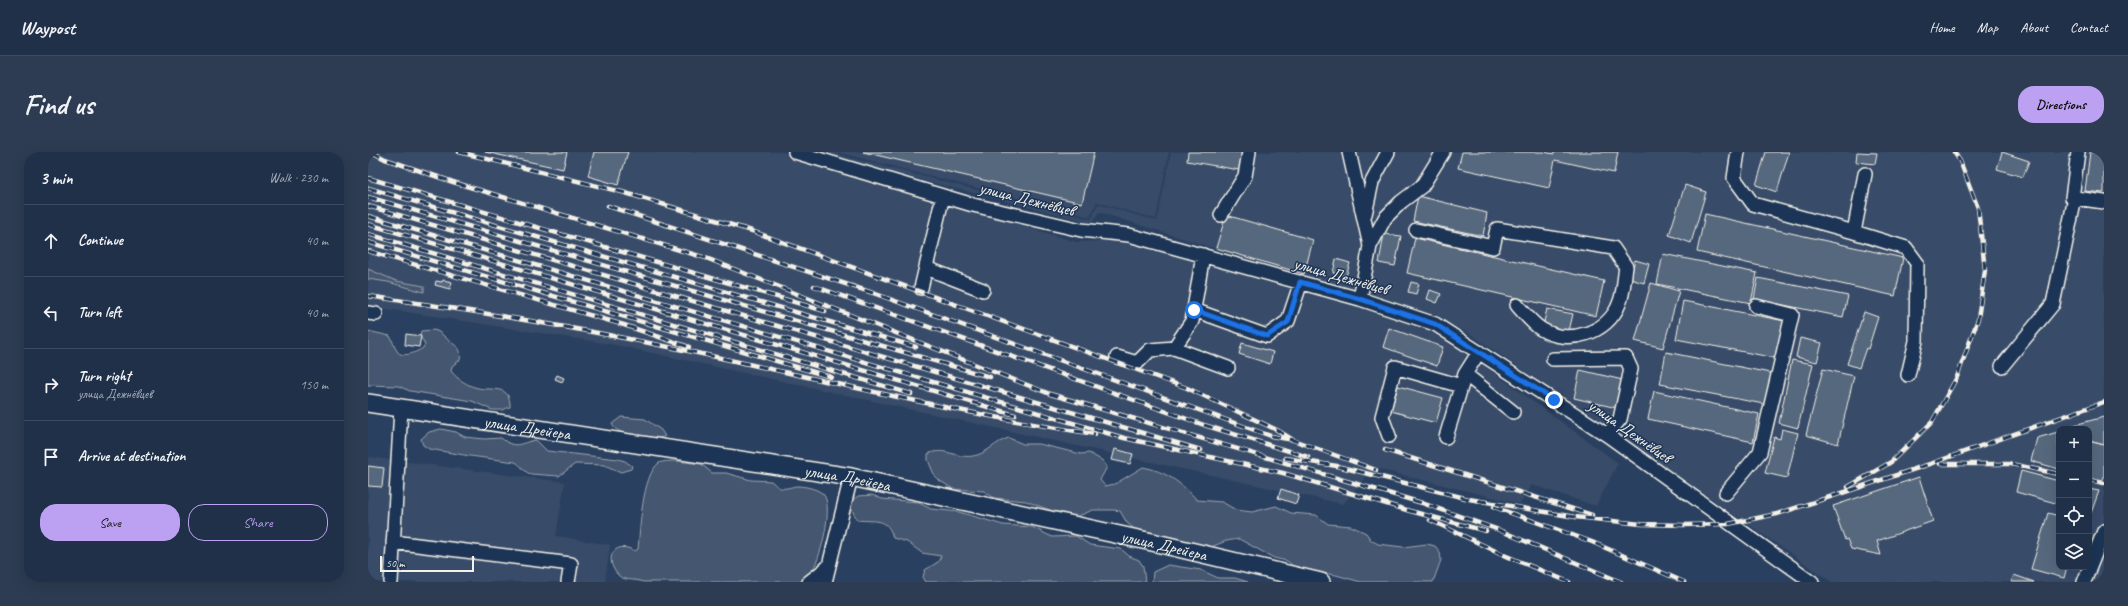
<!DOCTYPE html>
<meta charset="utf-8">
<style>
body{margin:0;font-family:Caveat,sans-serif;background:#2d3c52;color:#f1f3f6}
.controls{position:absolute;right:12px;bottom:12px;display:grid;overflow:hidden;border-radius:8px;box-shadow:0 4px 16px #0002}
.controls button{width:36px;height:36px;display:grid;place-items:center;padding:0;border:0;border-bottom:1px solid #3d4b60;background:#203048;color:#f1f3f6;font:20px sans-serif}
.scale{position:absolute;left:12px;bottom:10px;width:94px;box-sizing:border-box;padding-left:4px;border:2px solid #f4f1e8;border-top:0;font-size:11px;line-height:14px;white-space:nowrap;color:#f4f1e8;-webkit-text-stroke:3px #1d3557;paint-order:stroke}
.stop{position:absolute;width:12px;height:12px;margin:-9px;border:3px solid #1a73e8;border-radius:50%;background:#fff}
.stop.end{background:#1a73e8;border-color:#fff;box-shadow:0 1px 4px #0008}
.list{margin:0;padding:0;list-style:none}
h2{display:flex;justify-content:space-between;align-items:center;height:52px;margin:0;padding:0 16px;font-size:17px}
h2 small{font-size:13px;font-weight:400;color:#a2a9b4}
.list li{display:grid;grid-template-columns:26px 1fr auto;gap:12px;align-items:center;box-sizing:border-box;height:72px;padding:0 16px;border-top:1px solid #3d4b60}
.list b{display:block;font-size:15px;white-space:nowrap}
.list p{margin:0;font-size:13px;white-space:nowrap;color:#a2a9b4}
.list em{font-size:13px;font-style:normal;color:#a2a9b4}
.actions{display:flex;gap:8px;padding:12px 16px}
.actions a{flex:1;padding:9px 0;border:1px solid #bca0f2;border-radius:16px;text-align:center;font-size:14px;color:#bca0f2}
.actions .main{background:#bca0f2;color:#111}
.icon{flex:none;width:22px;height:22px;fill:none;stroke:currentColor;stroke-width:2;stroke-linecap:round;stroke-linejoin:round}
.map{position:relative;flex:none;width:1736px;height:430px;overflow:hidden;border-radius:16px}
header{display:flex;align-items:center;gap:24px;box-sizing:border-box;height:56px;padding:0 20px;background:#203048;border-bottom:1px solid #3d4b60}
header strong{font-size:19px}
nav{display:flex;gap:22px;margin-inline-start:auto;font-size:14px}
.intro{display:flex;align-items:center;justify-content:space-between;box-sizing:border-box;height:96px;padding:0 24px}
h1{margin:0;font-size:28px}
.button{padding:10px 18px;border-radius:16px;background:#bca0f2;color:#111;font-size:14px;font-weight:700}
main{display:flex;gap:24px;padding:0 24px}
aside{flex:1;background:#203048;border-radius:16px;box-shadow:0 4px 16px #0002}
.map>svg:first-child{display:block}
.built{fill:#374c69;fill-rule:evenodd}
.green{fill:#445771;stroke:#9ca4ac}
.building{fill:#56677d;stroke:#f4f1e8}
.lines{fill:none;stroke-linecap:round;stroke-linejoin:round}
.minor-casing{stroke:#f4f1e8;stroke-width:16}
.major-casing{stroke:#f4f1e8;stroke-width:20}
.minor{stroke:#1d3557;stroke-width:13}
.major{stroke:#1d3557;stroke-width:17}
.rail-casing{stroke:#f4f1e8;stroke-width:4.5}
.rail{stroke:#1d3557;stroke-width:3;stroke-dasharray:9;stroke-linecap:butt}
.route{stroke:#1a73e8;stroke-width:5}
.labels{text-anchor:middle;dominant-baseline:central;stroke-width:3;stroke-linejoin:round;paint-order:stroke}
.street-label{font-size:17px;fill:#f4f1e8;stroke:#1d3557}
</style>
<header>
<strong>Waypost</strong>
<nav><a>Home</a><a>Map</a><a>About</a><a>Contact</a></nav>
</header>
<div class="intro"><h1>Find us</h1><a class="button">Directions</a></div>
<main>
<aside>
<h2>3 min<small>Walk · 230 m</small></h2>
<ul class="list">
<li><svg class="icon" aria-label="ahead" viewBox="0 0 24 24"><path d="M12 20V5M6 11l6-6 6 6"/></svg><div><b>Continue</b></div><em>40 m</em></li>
<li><svg class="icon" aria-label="left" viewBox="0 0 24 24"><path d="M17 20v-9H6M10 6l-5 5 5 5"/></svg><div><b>Turn left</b></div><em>40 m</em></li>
<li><svg class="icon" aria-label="right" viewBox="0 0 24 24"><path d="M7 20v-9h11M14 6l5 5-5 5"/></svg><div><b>Turn right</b><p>улица Дежнёвцев</p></div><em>150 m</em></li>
<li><svg class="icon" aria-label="arrive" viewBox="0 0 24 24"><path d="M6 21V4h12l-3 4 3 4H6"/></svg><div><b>Arrive at destination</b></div></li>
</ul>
<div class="actions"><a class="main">Save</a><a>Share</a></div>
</aside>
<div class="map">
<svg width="1736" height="430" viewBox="0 0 1736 430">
<rect width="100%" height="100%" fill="#2a4060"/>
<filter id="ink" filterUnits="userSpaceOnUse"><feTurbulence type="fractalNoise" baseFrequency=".025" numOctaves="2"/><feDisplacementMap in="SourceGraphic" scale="8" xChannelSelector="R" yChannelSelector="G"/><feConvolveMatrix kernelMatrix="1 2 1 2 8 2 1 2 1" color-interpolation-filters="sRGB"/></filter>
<g filter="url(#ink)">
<path class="built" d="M0 0H414L708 90 760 88 1064 176 1250 311 1228 354 1164 333 1152 352 1006 316 975 352 248 193 0 154Z
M443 0H464L479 5 723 67 730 52 789 69 803 0H1736V430H1464L1102 182 1073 168 731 60 724 71ZM1691 277H1721V415H1691Z
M469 0H801L788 67 729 50 722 65Z
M0 305 197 330 188 384 242 393 237 430H0Z"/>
<path class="green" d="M0 117 28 129 56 134V140L20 130 0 127Z
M65 178C71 179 74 182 78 186 86 194 95 194 92 208L84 214 83 219C89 227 100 234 110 236 124 239 143 232 142 255L134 258H124L104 249 42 239 30 234 0 233V179L22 184C25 189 26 195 29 199 34 207 49 200 55 196L57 192 52 184 53 179Z
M253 265 277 267 293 278 297 284C286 290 248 284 244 272Z
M73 277 88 280 97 285 117 287 133 286C148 298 151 291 168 288L179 299 250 307 257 309 264 314 263 317 253 320 236 313 207 312 191 324 163 322C155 320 154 313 147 310L102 304 61 297 55 293 53 287 61 280Z
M641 286 655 292H671L713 302 721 301 735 309 739 315 732 328 737 334 747 332 775 315C797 319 814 331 829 348L854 350 868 358 884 360 908 354 923 361 948 363 960 372 983 374 998 381 1003 388 1010 392 1035 395 1059 392 1067 394 1072 400 1073 408 1065 430H993L968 423 929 417 919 409 906 406 871 387 858 389 838 397 769 379 759 371 752 359 746 358H725L708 365 682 358 658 349 626 346 616 339 585 337 569 327 565 320 560 308V302C576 294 589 307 605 304 619 302 628 289 641 286Z
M309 309 333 312 344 321H358L383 328 403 329C406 331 408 334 410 335 416 338 422 335 428 334 436 334 447 336 454 341 467 350 453 405 445 417 441 422 437 426 432 430H275C268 427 257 429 251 424 235 408 245 387 267 399L270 397C272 378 274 323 291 311 295 309 304 309 309 309Z
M504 343 514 347 549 350 563 357 591 360 635 373 664 375 684 385 708 384 722 393 753 397 761 404 771 408 775 414 777 430H558L555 425 557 418 570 410 573 404 554 401 539 390 525 386C520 365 508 370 489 368L483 356 484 349 490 344Z
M800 413 833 418 850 426H867L880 430H784L785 420Z"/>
<path class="building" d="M117 0H199L195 17Z
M226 0H260L250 33 220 24Z
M495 0H726L714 51Z
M820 0H875L871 18 819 9Z
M1094 0H1176L1186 2 1187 0H1250L1246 21 1187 8 1181 36 1090 16Z
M1398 0H1421L1409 40 1388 33Z
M1489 0 1509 1 1507 12 1488 10Z
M1634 0 1661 9 1655 25 1629 17Z
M1722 0H1736V41L1717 39Z
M1317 33 1338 40 1323 91 1301 83Z
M1050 44 1119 61 1115 84 1045 69Z
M1337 62 1535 106 1527 144 1329 100Z
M858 63 945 88 936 122 848 96Z
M1016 82 1033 84 1027 114 1011 111Z
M1047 86 1236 129 1228 164 1039 121Z
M1295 102 1389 121 1383 151 1289 132Z
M968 107 982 111 978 124 965 121Z
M1267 108 1281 112 1276 131 1262 127Z
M1390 126 1480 144 1475 165 1386 147Z
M75 128 84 130 82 137 67 133 68 129 74 130Z
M1043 130 1051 132 1048 142 1040 140Z
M1283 131 1311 139 1295 196 1267 189Z
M1062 138 1073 142 1069 151 1059 147Z
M1315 149 1417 169 1408 206 1308 187Z
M1179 157 1205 162 1201 179 1175 174Z
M1496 160 1510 165 1500 197 1498 196 1491 216 1479 212Z
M1021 176 1075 195 1069 214 1015 195Z
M38 182 53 184 51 195 37 193Z
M1432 186 1454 191 1449 210 1428 205Z
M874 191 905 200 902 212 871 202Z
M1298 200 1412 223 1406 254 1292 232Z
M1424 208 1445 212 1430 276 1411 271Z
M1455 217 1486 224 1470 292 1438 283Z
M1212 218 1259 229 1253 257 1206 246Z
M189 223 196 226 194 230 187 227Z
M1030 234 1075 246 1068 271 1023 259Z
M1286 239 1391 262 1385 290 1280 267Z
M1736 265V293L1721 289V277H1701L1702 274Z
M1414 277 1430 281 1419 326 1397 321 1406 285 1412 287Z
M1690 280 1691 317 1663 309 1669 286Z
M1721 289 1736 293V325L1734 330 1721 326Z
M747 297 765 302 762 312 744 308Z
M0 314 16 316 14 335 0 334Z
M1653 319 1691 329V352L1648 340Z
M1551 325 1565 369 1509 389 1513 403 1483 397 1479 387 1477 388 1465 354Z
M913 337 931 343 928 352 910 346Z
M1721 337 1731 339 1723 361H1721Z
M1680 361 1691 364V415H1699L1696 426 1663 417Z
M1646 423 1666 430H1643Z"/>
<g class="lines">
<defs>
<path id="minor" d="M427 0 605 53 713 78 761 83 992 147 1067 172 1239 283 1444 430
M981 0 1002 94 992 147
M1370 0 1366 26 1385 52 1486 80 1497 22
M1707 46 1736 50
M997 62 1004 30 1020 0
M853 63 877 24 881 0
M1048 78 1125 95 1129 77 1245 96 1258 115C1256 126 1256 141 1251 152 1240 181 1200 194 1173 177 1164 171 1156 161 1149 153
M1486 80 1538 96 1549 111 1548 189 1540 223
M1002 94 1017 66 1033 50 1054 34 1075 0
M558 116 615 138
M553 136 575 44
M826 158 899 184 920 169 933 130
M0 161 8 162
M806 196 824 169 835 103
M749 205 769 211 782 198 806 196 860 216
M1185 207 1258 206 1263 217 1252 267 1239 283
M1634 214 1685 152 1707 46H1704L1710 0
M1097 222 1145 260
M1021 284 1014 265 1027 215 1093 234
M1078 285 1097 222 1111 200
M1358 341 1392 300 1424 163 1388 154
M25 390 203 412 200 430
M23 430 33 257
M441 430 460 415
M457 430 483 325
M1716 430 1736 379"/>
<g id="major">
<path id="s1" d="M0 251 483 325 784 390 953 430"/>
</g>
</defs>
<use href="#minor" class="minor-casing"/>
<use href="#major" class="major-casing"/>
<use href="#minor" class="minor"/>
<use href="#major" class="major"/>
<defs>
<path id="rail" d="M4 0 17 7 85 30 338 106 682 242 1054 351 1131 378 1253 430
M91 0 254 40 384 79 819 236 909 278 925 288
M0 26 457 159
M0 36 548 195
M0 45 622 225
M0 54 833 298
M240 54 505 141 903 284 925 288 1008 318
M0 64 756 286 915 321 1042 359 1118 379
M0 72 647 263
M0 82 543 242
M0 90 463 225
M0 99 256 173 321 195
M446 134 836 273 940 305
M0 144C87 156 174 170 261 187 416 217 570 259 727 282
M1017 298 1224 363
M917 306 969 314 1101 347 1207 365 1273 372 1316 373 1360 372 1409 362 1465 344 1562 312 1736 250
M1572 312H1643L1691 322
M1721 328 1736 331
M1480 335 1523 310 1564 270 1589 225 1610 167 1617 118 1610 56 1592 9 1586 0
M1126 355 1224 390 1316 430
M1062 368 1136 403 1201 430"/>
</defs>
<use href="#rail" class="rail-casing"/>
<use href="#rail" class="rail"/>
</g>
</g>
<g class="lines" filter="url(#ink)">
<path class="route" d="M826 158 899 184 920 170 932 130 992 147 1067 172 1186 248"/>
</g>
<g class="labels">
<g class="street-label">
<text transform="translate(659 47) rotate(14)">улица Дежнёвцев</text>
<text transform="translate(973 124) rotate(16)">улица Дежнёвцев</text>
<text stroke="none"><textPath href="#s1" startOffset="161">улица Дрейера</textPath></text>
<text transform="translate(1262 279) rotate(35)">улица Дежнёвцев</text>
<text stroke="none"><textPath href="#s1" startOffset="485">улица Дрейера</textPath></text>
<text stroke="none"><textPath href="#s1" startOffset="809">улица Дрейера</textPath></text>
</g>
</g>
</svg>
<div class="controls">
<button>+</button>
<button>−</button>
<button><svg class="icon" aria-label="locate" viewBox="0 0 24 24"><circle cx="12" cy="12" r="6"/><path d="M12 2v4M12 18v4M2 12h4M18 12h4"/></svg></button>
<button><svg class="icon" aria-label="layers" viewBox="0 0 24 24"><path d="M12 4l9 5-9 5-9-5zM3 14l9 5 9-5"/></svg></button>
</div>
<div class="scale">50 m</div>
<div class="stop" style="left:826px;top:158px"></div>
<div class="stop end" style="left:1186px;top:248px"></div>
</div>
</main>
